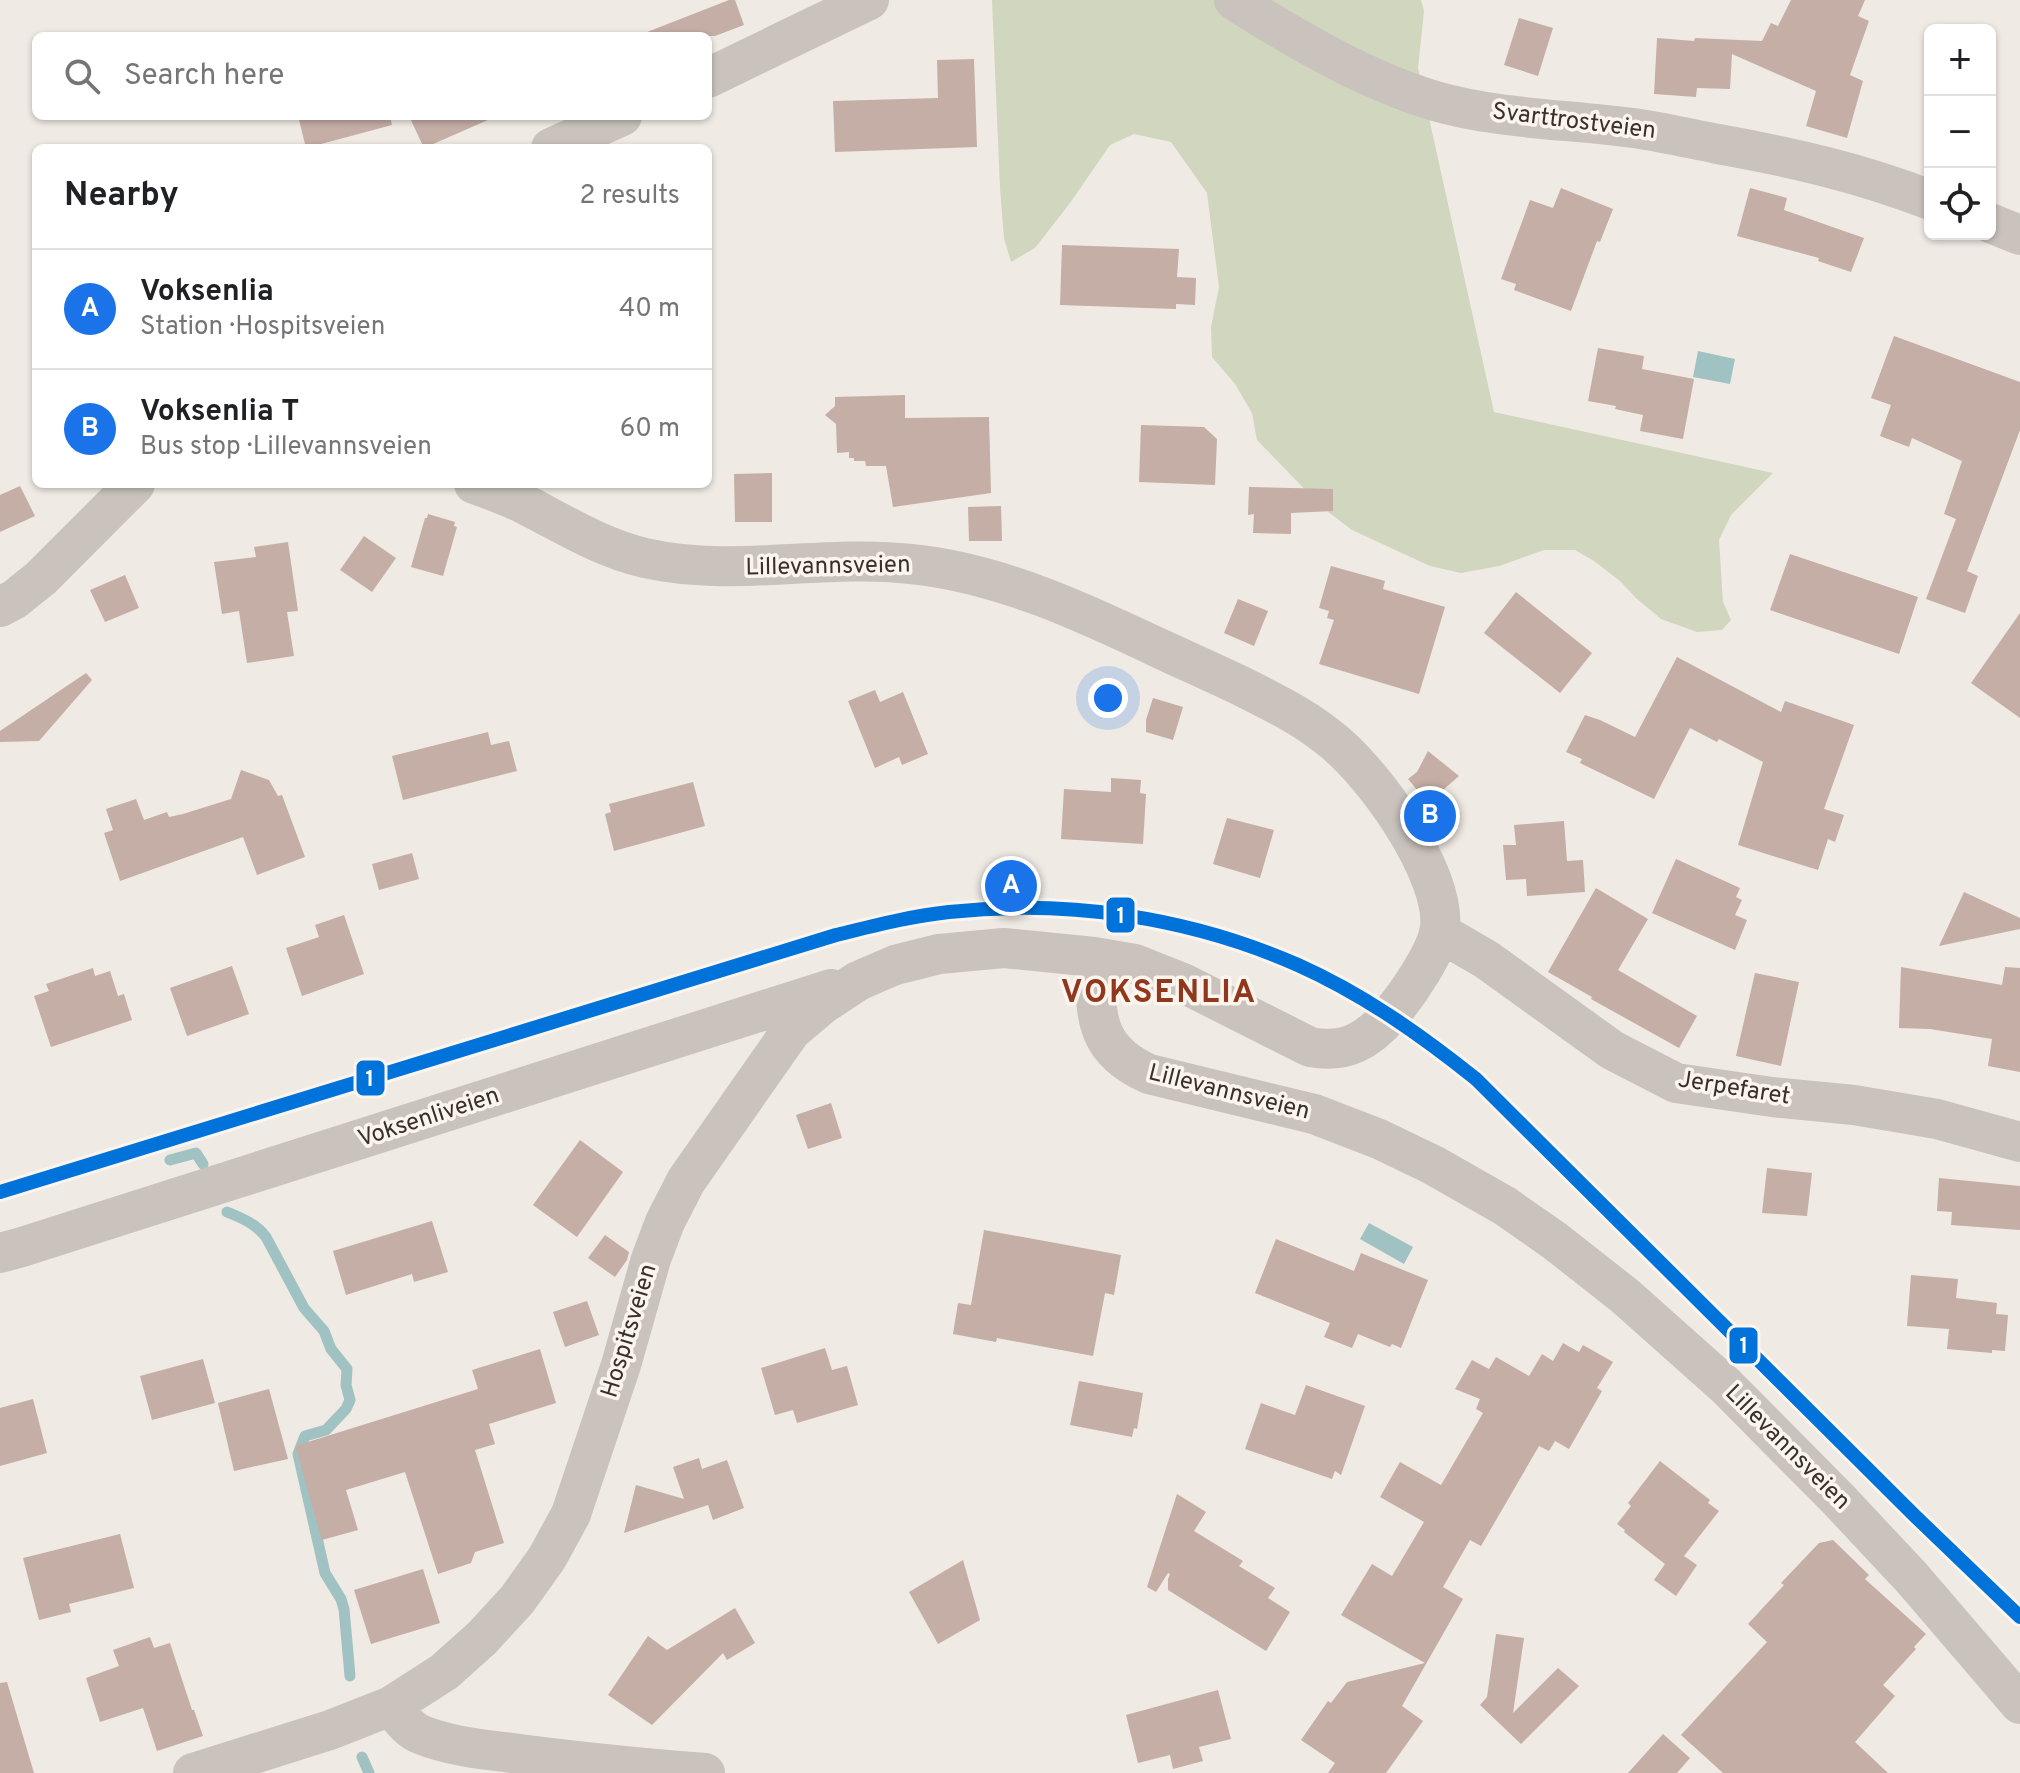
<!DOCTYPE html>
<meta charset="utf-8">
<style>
body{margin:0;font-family:Overpass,sans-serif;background:#f2f2f2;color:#202124}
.controls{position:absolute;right:24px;top:24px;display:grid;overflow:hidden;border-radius:12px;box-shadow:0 2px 6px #0004}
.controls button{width:72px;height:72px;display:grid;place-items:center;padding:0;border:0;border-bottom:2px solid #e0e0e0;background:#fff;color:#202124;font:40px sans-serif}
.you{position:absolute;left:1108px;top:698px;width:28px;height:28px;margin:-20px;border:6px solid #fff;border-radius:50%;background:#1a73e8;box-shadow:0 0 0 12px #1a73e833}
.badge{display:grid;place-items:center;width:52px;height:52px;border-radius:50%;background:#1a73e8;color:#fff;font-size:26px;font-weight:700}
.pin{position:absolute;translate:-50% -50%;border:4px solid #fff;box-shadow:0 2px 8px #0006}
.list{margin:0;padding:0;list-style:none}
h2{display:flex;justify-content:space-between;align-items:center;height:104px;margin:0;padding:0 32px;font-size:34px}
h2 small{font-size:26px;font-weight:400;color:#757577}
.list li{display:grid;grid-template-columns:52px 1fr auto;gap:24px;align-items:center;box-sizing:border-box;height:120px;padding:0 32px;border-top:2px solid #e0e0e0}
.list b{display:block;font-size:30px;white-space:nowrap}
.list p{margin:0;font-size:26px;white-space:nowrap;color:#757577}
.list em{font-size:26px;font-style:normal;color:#757577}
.icon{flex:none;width:44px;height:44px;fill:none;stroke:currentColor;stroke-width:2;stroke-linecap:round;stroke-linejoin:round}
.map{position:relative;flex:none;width:2020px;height:1773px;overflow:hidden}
.search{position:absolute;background:#fff;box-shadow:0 2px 6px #0004;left:32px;top:32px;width:680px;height:88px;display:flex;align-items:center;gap:20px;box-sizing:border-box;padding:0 28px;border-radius:12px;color:#757577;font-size:30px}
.panel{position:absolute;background:#fff;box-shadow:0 2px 6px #0004;left:32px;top:144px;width:680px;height:344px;border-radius:12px}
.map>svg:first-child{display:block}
.green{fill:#d1d6be}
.water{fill:#a0c2c2}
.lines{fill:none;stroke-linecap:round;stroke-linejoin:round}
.stream{stroke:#a0c2c2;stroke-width:11}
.building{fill:#c4aea5}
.minor{stroke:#c9c2bd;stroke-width:40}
.metro-1-casing{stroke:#fbf5ed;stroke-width:20}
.metro-1{stroke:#0073db;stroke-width:14}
.labels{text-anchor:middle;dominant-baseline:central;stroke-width:7;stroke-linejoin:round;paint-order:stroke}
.street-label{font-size:24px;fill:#3b2f2a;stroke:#fbf5ed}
.district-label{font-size:32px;font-weight:bold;letter-spacing:2px;fill:#8f381e;stroke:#fbf5ed}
.line-badge{stroke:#fbf5ed;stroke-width:3}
.badge-label{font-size:22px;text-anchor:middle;font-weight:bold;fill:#fff}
</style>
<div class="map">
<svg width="2020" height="1773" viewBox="0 0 2020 1773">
<rect width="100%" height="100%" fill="#f0eae4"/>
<path class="green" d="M992 0H1421L1424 11 1418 68 1494 412 1773 473 1731 515 1719 540 1723 602 1731 620 1722 630 1697 632 1661 619 1636 598 1620 581 1594 561 1575 550H1544L1499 566 1461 573 1430 566 1352 530 1323 508 1257 440 1252 413 1235 384 1212 357 1211 327 1219 287 1207 193 1171 142 1134 134 1110 145 1070 203 1035 248 1011 262 1004 238 1000 188Z"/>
<path class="water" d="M1698 351 1735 359 1730 384 1693 377Z
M1369 1223 1413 1247 1404 1264 1360 1239Z"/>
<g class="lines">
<path class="stream" d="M170 1160 196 1153 203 1164
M227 1212C242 1218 256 1224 266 1237L304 1308 324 1331 331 1349 347 1369 346 1385 350 1400 346 1409 326 1430 305 1436 298 1454 325 1573 341 1599 344 1609 350 1676
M362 1757 369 1773"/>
</g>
<path class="building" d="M729 0H735L744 25 715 36H642V34Z
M1791 0H1865L1858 16 1869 21 1850 75 1863 81 1847 138 1806 126 1816 91 1732 54 1730 89 1697 88 1696 97 1654 94 1657 38 1694 41 1695 38 1762 41 1771 23 1778 26Z
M1519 18 1553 28 1538 76 1504 65Z
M974 59 977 147 835 152 833 101 938 98 937 60Z
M298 116H390L392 125 306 148Z
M409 116H497L424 148Z
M1561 188 1613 209 1600 242 1597 241 1571 311 1514 290 1516 284 1501 279 1530 200 1553 208Z
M1750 188 1787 198 1784 210 1864 238 1851 272 1818 261 1819 258 1737 236Z
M1062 245 1179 249 1177 277 1196 278 1195 305 1176 304V309L1060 305Z
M1894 336 2020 382V430L1967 571 1978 576 1965 613 1926 599 1956 519 1944 514 1962 461 1912 438 1909 447 1880 436 1891 405 1871 398Z
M1598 348 1644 356 1642 369 1694 379 1683 439 1640 431 1643 415 1615 409 1616 406 1588 401Z
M905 395V418L989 417 991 493 893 507 886 466H866L865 461H854V458H849V452L837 453 836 424 825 415 835 406V397Z
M1141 425 1204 427 1217 439 1215 485 1139 482Z
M772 473V522H735L734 474Z
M20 486 35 516 0 532V495Z
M1249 487 1333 489V511L1291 513V534L1253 533 1254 514 1248 515Z
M1001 506 1002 541H969L968 507Z
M428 514 455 522 454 526 457 527 443 576 411 567 425 518H427Z
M364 536 396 558 372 592 340 570Z
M288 542 298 611 287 612 294 656 247 663 239 611 222 614 214 562 256 557 254 547Z
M1790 554 1918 597 1899 654 1770 610Z
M1331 566 1385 581 1383 589 1445 607 1419 694 1319 664 1334 620 1327 618 1329 611 1319 608Z
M125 575 139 608 105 622 90 590Z
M1516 592 1592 653 1560 693 1484 633Z
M1238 599 1268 611 1254 646 1224 633Z
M2020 613V718L1971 683Z
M1677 657 1781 712 1785 701 1854 725 1824 809 1844 815 1835 842 1828 839 1818 870 1738 845 1763 762 1719 739 1717 742 1690 728 1654 799 1580 763 1582 759 1566 752 1585 715 1600 720 1635 737Z
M86 673 92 680 39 741 0 742V731Z
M875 690 880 702 903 692 928 754 902 765 899 757 875 768 848 701Z
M1153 698 1183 707 1173 740 1146 732V720Z
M488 732 491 745 509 741 517 771 403 800 392 756Z
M1428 751 1459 776 1428 803 1408 779 1417 772Z
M241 770 269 780 278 796 282 795 305 857 257 875 243 837 120 881 104 833 113 830 106 809 136 799 144 820 167 812 169 817 183 814 231 799Z
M1111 778 1141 780 1140 793 1146 794 1143 844 1061 839 1064 789 1111 792Z
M693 782 705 826 614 851 605 814 611 812 609 804Z
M1227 818 1274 830 1260 878 1213 864Z
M1564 821 1567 861 1583 860 1585 892 1527 896 1526 879 1506 880 1503 845H1516L1514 825Z
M412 853 419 879 379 890 372 864Z
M1676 859 1740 888 1736 897 1742 900 1735 915 1747 920 1735 950 1652 913Z
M1596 888 1648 919 1618 970 1697 1016 1679 1048 1591 999 1592 997 1548 972Z
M1964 892 2020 918V929L1939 946Z
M344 915 364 974 302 996 286 948 319 937 315 925Z
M232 966 249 1014 187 1036 170 988Z
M1901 967 2002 985 2005 967 2020 968V1072L1988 1066 1992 1039 1930 1029 1899 1028Z
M93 968 95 976 110 971 118 996 124 994 132 1020 51 1047 34 996 49 991 46 984Z
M1755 973 1799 982 1781 1066 1736 1056Z
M831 1103 842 1138 808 1149 796 1115Z
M580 1140 623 1172 577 1237 533 1205Z
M1767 1168 1812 1173 1807 1216 1762 1213Z
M1939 1178 2020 1186V1230L1951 1225 1952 1212 1937 1211Z
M432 1221 448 1272 414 1282 412 1274 346 1295 333 1251Z
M984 1230 1121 1255 1114 1295 1105 1293 1093 1356 997 1338 996 1342 953 1334 958 1303 971 1305Z
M605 1235 629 1252 627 1260 615 1277 588 1258Z
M1276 1239 1354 1271 1361 1253 1428 1280 1401 1348 1392 1344 1390 1347 1358 1334 1352 1348 1324 1337 1330 1323 1255 1293Z
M1911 1275 1958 1279 1956 1298 1997 1303 1996 1314 2008 1315 2005 1351 1992 1350V1353L1947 1349 1949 1329 1907 1326Z
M587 1301 599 1335 565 1347 553 1312Z
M1563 1343 1579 1352 1583 1345 1613 1362 1597 1388 1602 1391 1569 1449 1555 1441 1549 1451 1539 1446 1481 1546 1470 1540 1443 1587 1463 1599 1402 1706 1423 1721 1386 1773H1328L1335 1763 1301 1740 1328 1701 1331 1703 1347 1682 1425 1663 1341 1615 1372 1564 1392 1576 1424 1522 1380 1497 1400 1462 1441 1485 1483 1413 1476 1409 1480 1399 1455 1389 1472 1360 1489 1369 1496 1357 1529 1376 1542 1354 1553 1361Z
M825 1348 832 1370 847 1366 858 1405 797 1423 793 1410 775 1415 761 1368Z
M540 1349 556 1403 489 1424 495 1444 475 1450 504 1543 475 1552 471 1563 438 1574 405 1472 346 1490 358 1530 322 1540 295 1446 478 1389 472 1370Z
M203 1359 215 1403 152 1420 140 1376Z
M1079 1381 1143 1393 1137 1429 1134 1428 1132 1437 1070 1425Z
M1306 1385 1365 1406 1341 1475 1335 1471 1332 1479 1245 1449 1261 1403 1295 1415Z
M269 1389 288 1459 234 1471 218 1403Z
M33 1399 47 1453 0 1466V1408Z
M699 1458 702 1469 727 1460 744 1508 713 1520 708 1505 624 1533 636 1485 684 1499 673 1467Z
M1660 1461 1710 1500 1708 1503 1719 1511 1684 1556 1697 1565 1676 1596 1654 1580 1665 1564 1624 1532 1625 1530 1617 1524 1631 1506 1628 1503Z
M1177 1494 1206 1512 1194 1531 1243 1561 1239 1566 1275 1588 1268 1598 1290 1612 1266 1651 1168 1590V1579L1170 1574 1168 1573 1156 1592 1147 1587Z
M120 1534 134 1588 69 1604 71 1612 39 1620 23 1558Z
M1833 1540 1869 1575 1865 1579 1926 1634 1914 1647 1916 1649 1883 1685 1895 1696 1855 1742 1888 1773H1723L1681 1735 1767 1642 1748 1624 1784 1585 1781 1583 1819 1543Z
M963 1560 980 1620 938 1644 909 1592Z
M423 1569 440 1623 371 1644 354 1590Z
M735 1608 755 1643 727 1660 723 1653 652 1725 608 1695 648 1636 667 1650Z
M1496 1634 1524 1638 1513 1713 1558 1668 1579 1686 1521 1744 1480 1705 1487 1697Z
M150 1637 154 1648 170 1643 192 1710H194L203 1736 157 1751 143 1708 100 1722 86 1678 119 1666 113 1650Z
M7 1682 34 1773H0V1683Z
M1218 1690 1231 1739 1199 1747 1203 1761 1173 1769 1170 1755 1138 1763 1126 1715Z
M1663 1734 1690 1758 1677 1773H1628Z"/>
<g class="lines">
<path class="minor" d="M1234 0C1297 40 1363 79 1435 101 1501 120 1572 119 1640 129 1666 133 1692 139 1718 144 1791 157 1861 173 1930 200
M708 78 869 0
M551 148 622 116
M1990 223 2020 235
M0 607 15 599 41 578 135 484
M1439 932 1487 960 1612 1050 1676 1083 1772 1097 1854 1105 1937 1119 2020 1142
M1094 957C1097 1013 1091 1048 1149 1074L1314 1114 1379 1139 1433 1165 1505 1206 1555 1241 1625 1296 1726 1386 1838 1499 1912 1578 2020 1704
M0 1253 22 1247 831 989
M391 1706C400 1717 408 1730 422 1735 452 1747 488 1750 520 1754 581 1762 643 1768 705 1773
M193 1773 330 1730 391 1706 444 1672 482 1638 517 1600 547 1558 571 1514 621 1365 651 1259 665 1222 686 1181 791 1031 823 1004 858 981 895 965 939 954 1004 948 1094 957 1135 964 1183 983 1310 1047C1345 1054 1368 1041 1391 1014 1407 995 1437 952 1440 928 1446 872 1371 769 1328 737 1302 716 1271 701 1241 686 1216 674 1189 662 1163 650 1083 612 1000 573 911 564 822 554 734 578 645 558 601 548 564 524 524 504 508 496 491 490 474 484"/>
<defs>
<path id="metro-1" d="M0 1192 836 935C873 926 911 916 949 912 1067 899 1189 917 1298 965 1363 994 1421 1035 1476 1079L1915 1516 2020 1617"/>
</defs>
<use href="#metro-1" class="metro-1-casing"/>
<use href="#metro-1" class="metro-1"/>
</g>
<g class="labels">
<g class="street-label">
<text transform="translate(1574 122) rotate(7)">Svarttrostveien</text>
<text transform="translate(828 567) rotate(-1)">Lillevannsveien</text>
<text transform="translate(1734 1089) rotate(9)">Jerpefaret</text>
<text transform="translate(1229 1093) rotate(14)">Lillevannsveien</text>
<text transform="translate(429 1118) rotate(-18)">Voksenliveien</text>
<text transform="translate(630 1331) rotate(-73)">Hospitsveien</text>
<text transform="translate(1787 1448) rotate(45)">Lillevannsveien</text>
</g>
<g class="district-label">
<text x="1159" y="994">VOKSENLIA</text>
</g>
</g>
<g class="line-badge">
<rect x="1105" y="896" width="31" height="38" rx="8" fill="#0073db"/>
<rect x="355" y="1059" width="31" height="38" rx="8" fill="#0073db"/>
<rect x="1728" y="1326" width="31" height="39" rx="8" fill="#0073db"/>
</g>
<g class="badge-label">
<text x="1121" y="923">1</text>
<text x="370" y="1086">1</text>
<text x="1744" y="1353">1</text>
</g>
</svg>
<div class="controls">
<button>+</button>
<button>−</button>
<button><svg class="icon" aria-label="locate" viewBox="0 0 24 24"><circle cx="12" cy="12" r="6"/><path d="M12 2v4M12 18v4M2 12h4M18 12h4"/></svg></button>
</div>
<div class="you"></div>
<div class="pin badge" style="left:1011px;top:886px">A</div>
<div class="pin badge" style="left:1430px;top:816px">B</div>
<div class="search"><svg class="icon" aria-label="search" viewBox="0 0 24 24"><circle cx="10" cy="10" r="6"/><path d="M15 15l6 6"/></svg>Search here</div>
<section class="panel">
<h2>Nearby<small>2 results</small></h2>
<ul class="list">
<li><span class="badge">A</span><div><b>Voksenlia</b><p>Station · Hospitsveien</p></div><em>40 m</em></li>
<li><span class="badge">B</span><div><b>Voksenlia T</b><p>Bus stop · Lillevannsveien</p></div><em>60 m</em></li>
</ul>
</section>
</div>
